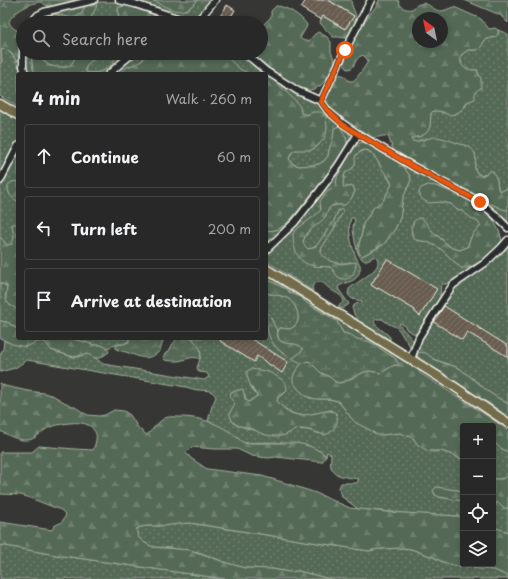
<!DOCTYPE html>
<meta charset="utf-8">
<style>
body{margin:0;font-family:"Playpen Sans",sans-serif;background:#303030;color:#f1f3f6}
.controls{position:absolute;right:12px;bottom:12px;display:grid;overflow:hidden;border-radius:4px;box-shadow:0 2px 6px #0003}
.controls button{width:36px;height:36px;display:grid;place-items:center;padding:0;border:0;border-bottom:1px solid #444445;background:#282828;color:#f1f3f6;font:20px sans-serif}
.compass{position:absolute;left:412px;top:12px;width:36px;height:36px;border-radius:50%;background:#282828;box-shadow:0 2px 6px #0003;rotate:327deg}
.stop{position:absolute;width:12px;height:12px;margin:-9px;border:3px solid #ea580c;border-radius:50%;background:#fff}
.stop.end{background:#ea580c;border-color:#fff;box-shadow:0 1px 4px #0008}
.list{margin:0;padding:0;list-style:none}
h2{display:flex;justify-content:space-between;align-items:center;height:52px;margin:0;padding:0 16px;font-size:17px}
h2 small{font-size:13px;font-weight:400;color:#a5a6a8}
.list li{display:grid;grid-template-columns:26px 1fr auto;gap:12px;align-items:center;box-sizing:border-box;height:64px;margin:0 8px 8px;padding:0 8px;border:1px solid #444445;border-radius:4px}
.list b{display:block;font-size:15px;white-space:nowrap}
.list em{font-size:13px;font-style:normal;color:#a5a6a8}
.icon{flex:none;width:22px;height:22px;fill:none;stroke:currentColor;stroke-width:2;stroke-linecap:round;stroke-linejoin:round}
.map{position:relative;flex:none;width:508px;height:579px;overflow:hidden}
.search{position:absolute;background:#282828;box-shadow:0 2px 6px #0003;left:16px;top:16px;width:252px;height:44px;display:flex;align-items:center;gap:10px;box-sizing:border-box;padding:0 14px;border-radius:22px;color:#a5a6a8;font-size:15px}
.panel{position:absolute;background:#282828;box-shadow:0 2px 6px #0003;left:16px;top:72px;width:252px;height:268px;border-radius:4px}
.map>svg:first-child{display:block}
.grass{fill:url(#grass-dots);stroke:#a4ae9f;fill-rule:evenodd}
.forest{fill:url(#forest-firs);stroke:#a4ae9f;fill-rule:evenodd}
.wetland{fill:url(#wetland-marsh);stroke:#a4ae9f}
.building{fill:url(#building-hatch);stroke:#f4f1e8}
.lines{fill:none;stroke-linecap:round;stroke-linejoin:round}
.minor-casing{stroke:#f4f1e8;stroke-width:9}
.major-casing{stroke:#f4f1e8;stroke-width:11}
.minor{stroke:#2a2d2e;stroke-width:6}
.major{stroke:#736c4b;stroke-width:8}
.route{stroke:#ea580c;stroke-width:5}
</style>
<div class="map">
<svg width="508" height="579" viewBox="0 0 508 579">
<defs>
<pattern id="grass-dots" width="8" height="8" patternUnits="userSpaceOnUse"><rect width="8" height="8" fill="#556a56"/><path d="M2 2h.1M6 6h.1" fill="none" stroke="#6e806e" stroke-width="1.8" stroke-linecap="round"/></pattern>
<pattern id="forest-firs" width="22" height="20" patternUnits="userSpaceOnUse"><rect width="22" height="20" fill="#556a56"/><path d="M5 1l3.5 6h-7zM16 11l3.5 6h-7z" fill="#6e806e"/></pattern>
<pattern id="wetland-marsh" width="20" height="14" patternUnits="userSpaceOnUse"><rect width="20" height="14" fill="#556a56"/><path d="M1 5h8M5 5V1M11 12h8M15 12V8" fill="none" stroke="#6e806e"/></pattern>
<pattern id="building-hatch" width="6" height="6" patternUnits="userSpaceOnUse"><rect width="6" height="6" fill="#675c4f"/><path d="M-1 1l2-2M0 6l6-6M5 7l2-2" fill="none" stroke="#7d7468"/></pattern>
</defs>
<rect width="100%" height="100%" fill="#363635"/>
<filter id="ink" filterUnits="userSpaceOnUse"><feTurbulence type="fractalNoise" baseFrequency=".025" numOctaves="2"/><feDisplacementMap in="SourceGraphic" scale="8" xChannelSelector="R" yChannelSelector="G"/><feConvolveMatrix kernelMatrix="1 2 1 2 8 2 1 2 1" color-interpolation-filters="sRGB"/></filter>
<g filter="url(#ink)">
<path class="grass" d="M130 0H153L170 8 186 10 193 5 198 0H213L195 23Z
M101 2H122L127 6H121L118 11 119 16 114 20 99 19 97 21 93 20 91 18V15L95 10V3Z
M86 5C84 7 84 11 82 13 70 27 51 2 38 23H35L36 21 45 13Z
M143 10 149 11 187 23H148L152 22 156 19 155 16Z
M498 30 508 34V188L504 190 500 191 498 189 497 180 493 171 487 173 482 176C470 169 477 164 475 153L464 145 434 138 423 139 415 142 412 141 411 139C414 137 417 137 421 136 432 132 430 123 431 113L433 111H438L447 114H452L460 111 465 107 467 102 475 96 474 94 481 79 477 70C466 70 459 68 461 55L468 50H476L482 45 485 40 495 37 499 33Z
M5 49C15 56 17 63 22 74H18V107L0 96V64L2 62 0 50Z
M25 53H31C32 59 32 69 35 74H28Z
M40 53H77C74 57 74 64 69 66 66 68 62 67 59 67 49 67 42 63 40 53Z
M100 53H115C115 56 115 60 113 63 108 71 94 75 86 72L85 69 88 64Z
M137 53H146L143 60 138 63 127 67 119 74H112L127 60Z
M222 53H239L257 66 318 103 330 117 348 131 350 136V140L347 143 346 137 334 128V139L329 150 328 156 324 161 319 164 313 165 299 166 293 164 289 159C294 144 302 152 313 149 316 148 318 146 320 143 328 131 327 130 326 116L313 112 307 115 300 113 278 85 273 80 266 76V74C263 74 259 73 256 73 252 74 255 75 250 74 239 73 231 59 222 53Z
M0 108 18 119V143L0 178Z
M18 150V181L12 182 8 186C8 193 11 198 18 201V224L12 225 14 234V239L12 244 7 245 1 238H0V184Z
M364 150 368 151 375 157 392 184 383 201 374 207 363 224 362 233 359 243 362 256 376 249 384 244 395 229 400 218 403 198 411 180 410 176 401 163 460 194 465 198 436 186 439 202 451 204 477 221 481 226 473 233 467 247 460 250 452 248 430 229 414 221C410 228 413 233 416 240L428 242 441 249 459 266 470 267 476 265 475 268 447 284H443L441 285 440 295 441 298 417 334H415L407 330 404 325 400 323 399 324C403 331 410 335 414 342L412 349H410L409 344 404 338 399 330 396 327 389 324 382 319H376C374 321 374 323 376 325L388 335 390 337V340L358 321C356 319 352 309 352 307L356 304 362 303V301C355 299 352 301 348 294L349 289C355 283 379 271 378 262 378 259 377 258 375 256L365 261C357 257 357 249 355 242 354 234 351 227 355 220L353 218H351C347 227 352 248 356 257 357 260 359 262 360 265 361 269 359 274 357 277 352 283 344 282 338 287L339 290 349 304 342 309 338 306C351 299 337 294 330 289 324 284 319 277 312 287L313 291 266 261V252L348 154C347 157 346 161 344 164 341 172 336 177 336 186L327 192 320 206 321 210C313 219 301 224 293 234L313 266C318 266 324 266 329 267 338 269 333 280 346 278L351 262C337 265 331 262 321 254V249L335 227 340 217 343 213 338 211 334 221 317 245 313 248 308 249 304 245 303 241C309 227 316 227 325 217 328 213 327 208 332 206 336 204 340 205 345 205L351 199 355 191 353 186 343 188V183L345 173 353 168 355 164 354 159 356 155Z
M481 197C486 201 489 203 495 205 500 207 503 210 508 210V227L481 201Z
M307 200V202L284 230 266 247V230C283 235 297 211 307 200Z
M508 242V404L490 393 478 383 459 368 433 359 417 355 418 357 414 355 421 338 448 295 455 287Z
M0 283 7 286V291L5 296 9 304 17 308 18 311V327L16 328 7 322 0 321Z
M266 293C273 295 284 295 290 300 298 307 304 325 289 329 286 329 283 328 280 328L278 331 273 324 271 317 266 311Z
M266 325C269 332 270 340 275 346 280 353 294 360 302 363L295 372 296 386 306 396 310 398 320 399H329L338 401 343 407 352 419 373 432 382 435 400 433 413 438 418 445 433 452 441 451 450 454 463 460V491L447 489 439 497 463 501V518L458 516 415 514 358 509 353 505 342 497 339 488 341 483H357L359 479C350 477 334 478 331 467 330 463 331 458 331 454L327 452 326 456 320 451 275 442 244 443 238 439 231 433 208 421 212 406 216 397C212 389 207 391 199 390 195 390 190 388 186 387L27 360 15 368 0 372V354L3 349 4 340C13 345 24 348 34 343 37 342 39 340 43 341 48 342 49 349 54 351 58 352 71 357 75 357 79 357 83 354 87 354 93 355 99 361 103 364L204 380 209 377 207 373 199 372 197 368 200 359 199 347 192 338H266ZM251 369 268 372 282 380 286 392 278 397 277 401C298 423 306 414 332 410L320 434C311 431 302 427 292 431 290 432 287 434 284 435 279 437 239 427 235 424 231 421 231 417 230 412L235 404 245 394V399L249 402 257 396 252 389 249 380 247 376Z
M71 338H128L129 339V341L124 344H118L107 348 101 345H95L73 339Z
M493 441 499 447 508 452V476L503 479H493Z
M497 502 503 508H508V532L493 527V507L495 506Z
M182 523H190L369 551 378 549 403 548 411 549 433 557 443 562 459 567 494 570 508 576V579H330L298 571 289 572 272 569 245 568 227 563 199 552 171 548 153 547 145 543 138 537 136 529C145 525 150 526 159 526 167 525 175 524 182 523Z
M0 545 56 555 225 579H68L65 578V579H0Z"/>
<path class="forest" d="M0 0H76C66 4 49 11 42 2 33 1 11 13 9 22 11 29 18 29 21 35 19 44 21 53 17 62L12 54 5 49 1 50 2 62 0 64Z
M153 0H198C182 18 171 10 153 0Z
M331 0H351C352 13 361 14 352 27 349 31 349 35 345 38L339 37H333L320 23 321 20 323 16 345 29 354 16 330 1Z
M379 0H398C401 8 405 10 412 9L417 5 423 3C430 4 434 11 441 11 445 11 449 8 454 7L481 19 489 29 495 28 498 30C500 39 490 37 485 40L481 47 479 49 476 50H468L461 55C459 68 466 70 477 70L481 79V88C474 92 475 92 475 99L467 102C464 109 457 115 449 115 447 114 444 113 443 112 439 111 436 111 433 111L431 113C430 123 432 132 421 136 417 137 414 137 411 139L412 141C419 143 429 137 436 137 444 138 451 141 457 143 462 145 466 145 469 147 472 149 474 151 475 154 478 164 469 170 482 176L490 171H493L497 180 498 189 501 191 504 190 508 188V210L502 209 494 205 488 203 481 197 455 184 440 178 422 166 407 159 395 152 392 147 388 136C381 135 377 139 372 137L344 121 331 111 328 107 326 98 330 89 333 84 334 78C342 72 344 75 349 81H353C357 78 365 67 368 61L367 59 363 55C352 59 357 69 347 69L344 64 348 49 355 40 362 25 377 5ZM418 18H442V42H418Z
M464 0H508V23L500 15Z
M95 3 97 5C96 10 92 13 91 18L93 20 97 21 103 19 114 20 119 16 118 8C125 4 133 6 140 9 142 9 144 11 146 12 150 14 153 13 156 19L154 21 148 23H74L63 22 38 23C51 2 70 27 82 13 83 11 84 7 86 5Z
M276 6C286 6 302 16 307 25L306 28 300 38C303 41 305 41 309 41L315 34 318 32 327 37 331 42V52L335 61 331 72 324 82 320 86 314 89 309 90 295 87 271 69 259 62 254 53H261V27L271 17V11Z
M31 53H40C42 63 49 67 59 67 62 67 66 68 69 66 74 64 74 57 77 53H100L88 64 85 69 86 72C94 75 108 71 113 63 115 60 115 56 115 53H121C119 63 113 69 105 74H35C32 69 32 59 31 53Z
M146 53H166L167 54 169 53H222L230 60 240 69 249 74H119L127 67 138 63 143 60Z
M266 76 273 80 296 101 300 107 301 113 307 115 313 112H321L326 116 327 128 326 134 324 139 316 147 311 150H295L291 153 289 159 293 164 299 166 313 165 319 164 324 161 328 156 329 150 333 139 334 128 340 126 346 137 347 143 342 154 333 168 292 218C286 225 276 233 266 230Z
M364 142 375 148 383 154 401 163 410 176 411 180 403 198 400 218 395 229 384 244 362 256 359 253 358 248 362 233 363 224 374 207 383 201 392 184C389 177 385 173 381 168 377 161 372 146 361 151 360 152 357 154 356 155 354 158 356 161 355 164 354 168 349 170 345 173L343 183 344 188 353 186 355 191 351 199 345 205C340 205 336 204 332 206 327 208 328 213 325 217 317 227 309 227 303 241L304 245 308 249 313 248 317 245 334 221 338 211 342 209 343 213 340 217 335 227 321 249V254L330 261 340 264 356 262C357 270 350 283 340 278 335 276 334 269 330 267 325 266 319 267 314 266 297 263 293 249 293 233 301 224 313 219 321 210L320 201 327 192 336 186 337 177 344 164 348 154 354 146 358 143Z
M18 181V201C10 198 8 193 8 185L12 182Z
M428 185 436 186 461 196 478 206 490 216 493 219 500 233 502 241 501 244 494 252 487 258 470 267 467 268H461L441 249 428 242 416 240 413 238 412 235 411 228 413 224 414 221 417 219 421 218 424 220 433 232 449 246 452 248 460 250 467 247 473 233 481 226 477 221 471 218 462 211 456 209 451 204 442 202 429 203 423 200 421 198 419 192 421 188Z
M12 224H18V311C15 307 13 307 10 305 3 300 7 293 7 286L0 283V238H1L7 245 12 244C15 237 13 232 12 224Z
M266 274 270 276 276 280 401 358 419 369 420 371V373L486 415 508 430V452L499 447 493 441V426H463V436L461 440 463 442V460L450 454 441 451H428L418 445 413 438 400 433 382 435H377L370 430 356 423 352 419 343 407 338 401 329 399H315L306 396 299 390 293 382V377L295 372 302 363 309 361 320 372 330 377 334 381 339 383 344 382 364 372 370 371 381 373 394 365H399C390 356 381 347 369 342 365 340 361 341 357 339 352 337 348 335 343 333L336 320 308 304 300 297 289 292 286 289 270 281 266 280Z
M266 311C272 316 272 325 278 331 275 350 295 338 303 349L301 352 292 359C270 346 266 336 266 311Z
M0 321 7 322 15 328 18 327V338H71L73 339 95 345H101L107 348 109 352 100 358H95L88 354 74 357 51 350 45 342 41 341 36 342 33 344 25 347 12 344 0 338Z
M420 352 426 353 435 360 459 368 478 383 490 393 508 404V418L497 409 420 359 417 355Z
M251 369C257 370 263 370 268 372 274 374 291 383 286 391 284 394 281 395 278 397L277 401C292 419 301 416 321 412 327 411 331 410 336 413 340 422 334 432 325 435 317 433 310 429 301 429 293 429 288 435 281 436 275 436 268 436 263 434 259 433 256 430 252 429 244 426 234 427 231 418 228 413 232 409 235 404L230 397 231 392 243 389 245 399 249 402 257 396C253 389 246 380 247 371Z
M0 383 5 386 28 391 44 393 54 396 64 402 75 407 84 413 88 415 99 416 105 415 114 410 124 411 130 415 139 429 147 435C153 429 158 422 165 418 169 416 175 417 180 417 198 417 215 422 230 432 235 435 239 440 244 443H294C306 444 317 448 326 456L322 462 276 457 268 458 252 456 237 449H214L192 447 186 453 192 459 207 469 262 476 279 481 316 493 350 508 387 512 458 516 463 518V564H493V527L508 532V576L494 570 467 568 452 565 443 562 433 557 411 549 403 548 378 549 369 551 190 523C180 523 169 526 158 526 149 526 145 525 136 529L138 537 145 543 153 547 190 550 227 563 245 568 272 569 289 572 298 571 330 579H225L56 555 0 545V522L52 530 54 526 62 522 66 515 61 510 30 498 21 495 0 494V452H32L39 446 75 449 93 450C95 445 97 439 96 434 95 431 91 426 88 425 80 420 57 424 48 428 41 432 35 440 27 440 18 441 8 435 0 431Z
M508 476V508H503L497 502 495 506 493 507V479H502Z
M436 487 463 491V501L439 497 435 495 433 491Z"/>
<path class="wetland" d="M266 280 270 281 286 289 289 292 300 297 308 304 336 320 343 333 351 335 357 339 368 341 372 343 396 359 399 365H394L381 373 370 371 364 372 344 382 339 383 334 381 330 377 320 372 309 361 302 363 292 359 301 352 303 349C301 347 301 346 298 345 291 342 281 346 278 337 277 333 278 331 280 328 283 328 286 329 289 329 304 325 298 307 290 300 284 295 274 295 266 293Z
M128 338H162L163 341 160 351C147 362 140 357 126 352 122 351 120 351 116 349V345L124 344 129 342V339Z
M176 338H192C199 348 202 346 200 359 192 355 186 360 178 361 174 361 169 361 165 360L163 358 164 355 169 351 172 345 176 340Z"/>
<path class="building" d="M306 0H328L354 16 345 29 323 16 321 20 301 8Z
M227 5 235 10 227 23H216Z
M387 259 437 289 420 316 415 312V310L378 288 377 289 371 285Z
M444 306 508 346V357L467 332 462 340 434 322Z
M222 338H250L288 362 282 373 257 356 254 362 220 341Z"/>
<g class="lines">
<defs>
<path id="minor" d="M119 0 135 4 192 23
M31 23 38 15 44 12 94 0
M196 23 215 0
M23 44V66L25 74
M243 53 252 59 266 71 298 91 321 101 328 111 342 123 358 134 414 167 480 202 494 214 508 228
M109 74 120 64 133 53
M321 101 345 50 371 0
M0 181 18 146
M266 250 295 222 318 193 338 166 358 134
M411 359 419 337 446 295 453 285 485 263 501 248 508 240"/>
<path id="major" d="M0 104 18 115
M266 269 452 385 508 423"/>
</defs>
<use href="#minor" class="minor-casing"/>
<use href="#major" class="major-casing"/>
<use href="#minor" class="minor"/>
<use href="#major" class="major"/>
</g>
</g>
<g class="lines" filter="url(#ink)">
<path class="route" d="M345 50 321 101 328 111 342 124 358 134 414 167 480 202"/>
</g>
</svg>
<div class="controls">
<button>+</button>
<button>−</button>
<button><svg class="icon" aria-label="locate" viewBox="0 0 24 24"><circle cx="12" cy="12" r="6"/><path d="M12 2v4M12 18v4M2 12h4M18 12h4"/></svg></button>
<button><svg class="icon" aria-label="layers" viewBox="0 0 24 24"><path d="M12 4l9 5-9 5-9-5zM3 14l9 5 9-5"/></svg></button>
</div>
<svg class="compass" viewBox="-18 -18 36 36"><path d="M0-13l5 13h-10z" fill="#e53935"/><path d="M0 13l5-13h-10z" fill="#a5a6a8"/></svg>
<div class="stop" style="left:345px;top:50px"></div>
<div class="stop end" style="left:480px;top:202px"></div>
<div class="search"><svg class="icon" aria-label="search" viewBox="0 0 24 24"><circle cx="10" cy="10" r="6"/><path d="M15 15l6 6"/></svg>Search here</div>
<section class="panel">
<h2>4 min<small>Walk · 260 m</small></h2>
<ul class="list">
<li><svg class="icon" aria-label="ahead" viewBox="0 0 24 24"><path d="M12 20V5M6 11l6-6 6 6"/></svg><div><b>Continue</b></div><em>60 m</em></li>
<li><svg class="icon" aria-label="left" viewBox="0 0 24 24"><path d="M17 20v-9H6M10 6l-5 5 5 5"/></svg><div><b>Turn left</b></div><em>200 m</em></li>
<li><svg class="icon" aria-label="arrive" viewBox="0 0 24 24"><path d="M6 21V4h12l-3 4 3 4H6"/></svg><div><b>Arrive at destination</b></div></li>
</ul>
</section>
</div>
